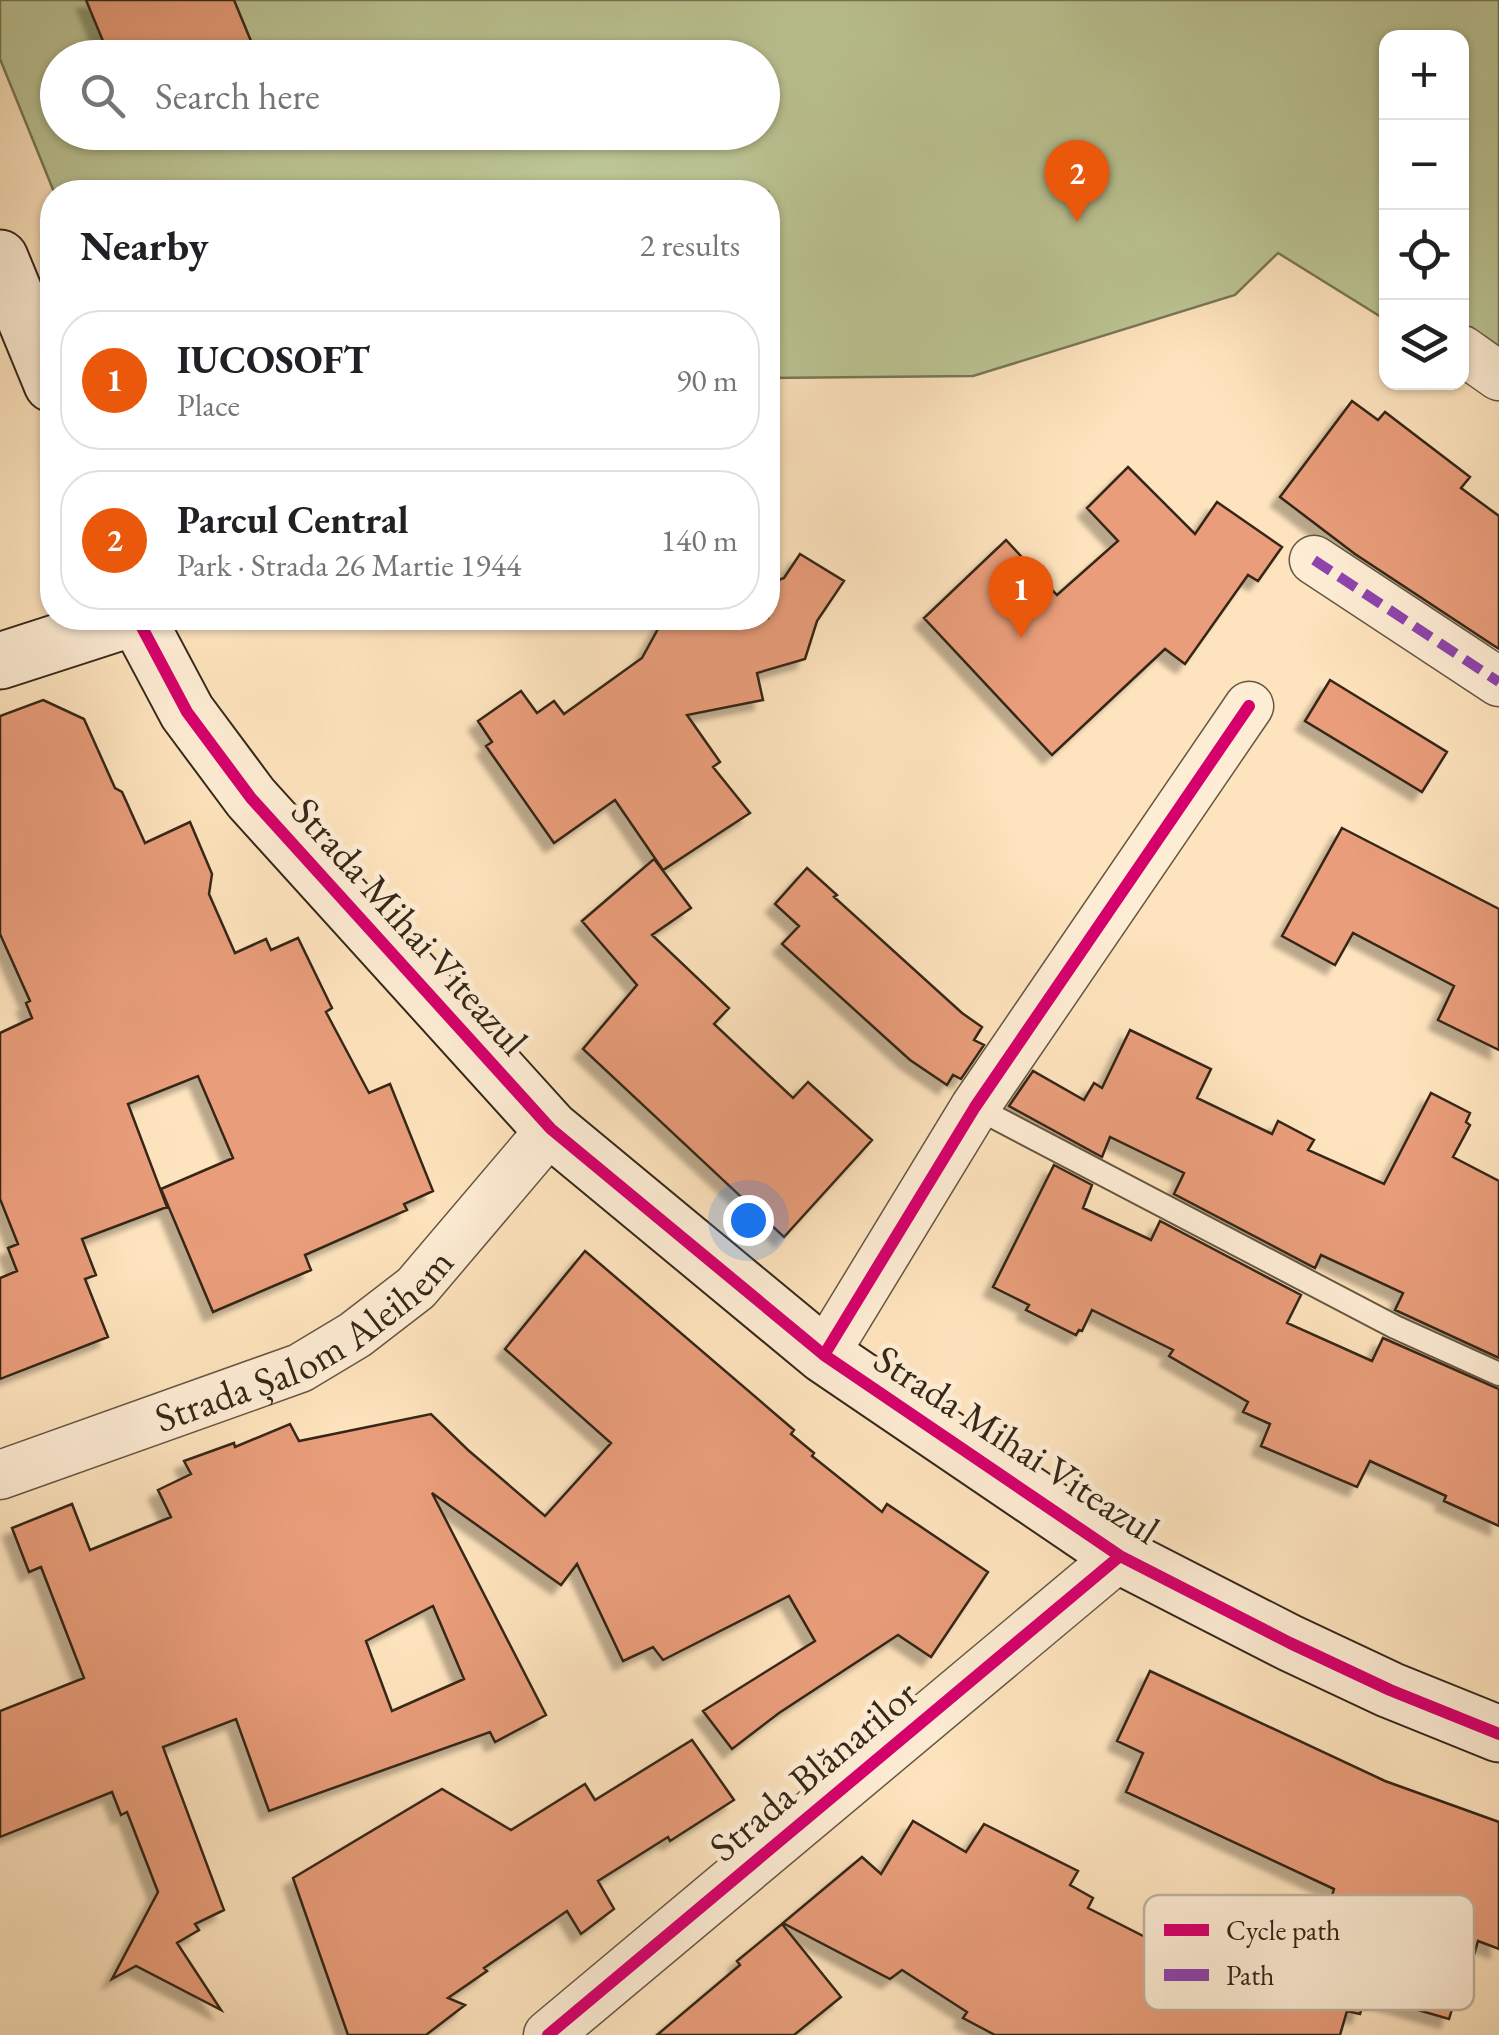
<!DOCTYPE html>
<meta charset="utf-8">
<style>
body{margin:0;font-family:"EB Garamond",serif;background:#f6f6f6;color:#202124}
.controls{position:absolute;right:30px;top:30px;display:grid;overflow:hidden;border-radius:20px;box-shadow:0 2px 8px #0004}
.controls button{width:90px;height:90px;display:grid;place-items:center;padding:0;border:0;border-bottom:2px solid #e0e0e0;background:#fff;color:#202124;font:50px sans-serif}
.you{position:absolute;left:748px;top:1220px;width:35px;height:35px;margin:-25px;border:8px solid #fff;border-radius:50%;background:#1a73e8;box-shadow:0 0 0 15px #1a73e833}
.badge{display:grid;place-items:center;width:65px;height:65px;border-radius:50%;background:#ea580c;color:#fff;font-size:32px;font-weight:700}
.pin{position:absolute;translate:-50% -82px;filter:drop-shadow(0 2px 5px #0008)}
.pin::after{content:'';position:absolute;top:52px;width:35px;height:30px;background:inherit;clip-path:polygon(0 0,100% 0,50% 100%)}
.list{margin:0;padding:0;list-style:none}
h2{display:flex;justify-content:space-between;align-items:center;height:130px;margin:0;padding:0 40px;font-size:42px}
h2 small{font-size:32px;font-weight:400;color:#757577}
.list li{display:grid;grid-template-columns:65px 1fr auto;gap:30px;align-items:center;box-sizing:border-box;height:140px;margin:0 20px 20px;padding:0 20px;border:2px solid #e0e0e0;border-radius:40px}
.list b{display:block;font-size:38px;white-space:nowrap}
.list p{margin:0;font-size:32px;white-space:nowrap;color:#757577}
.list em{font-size:32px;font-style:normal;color:#757577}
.icon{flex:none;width:55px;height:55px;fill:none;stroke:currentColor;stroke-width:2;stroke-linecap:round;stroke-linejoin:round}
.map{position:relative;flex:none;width:1499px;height:2035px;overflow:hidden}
.search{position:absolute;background:#fff;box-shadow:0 2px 8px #0004;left:40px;top:40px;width:740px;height:110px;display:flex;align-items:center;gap:25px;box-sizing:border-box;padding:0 35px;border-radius:55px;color:#757577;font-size:38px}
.panel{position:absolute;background:#fff;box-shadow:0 2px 8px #0004;left:40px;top:180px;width:740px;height:450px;border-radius:40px}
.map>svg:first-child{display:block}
.green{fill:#bcc594;stroke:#787656;stroke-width:2.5;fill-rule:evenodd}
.building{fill:#e99d7a;stroke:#342719;stroke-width:2.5;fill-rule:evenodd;filter:url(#shadow)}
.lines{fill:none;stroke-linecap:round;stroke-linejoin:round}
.lane-casing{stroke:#665642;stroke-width:26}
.street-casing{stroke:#665642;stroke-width:51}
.secondary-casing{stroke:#342719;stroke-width:59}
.lane{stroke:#feedd5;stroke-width:22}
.street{stroke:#feedd5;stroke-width:48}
.secondary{stroke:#feedd5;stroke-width:55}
.quiet{stroke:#8e44ad;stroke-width:10;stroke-dasharray:20 10;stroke-linecap:butt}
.cycleway-casing{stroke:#feedd5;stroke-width:19}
.cycleway{stroke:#d6006c;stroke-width:12}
.labels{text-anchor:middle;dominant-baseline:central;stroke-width:10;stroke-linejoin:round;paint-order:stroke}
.street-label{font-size:40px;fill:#342719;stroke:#feedd5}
.key{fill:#feedd5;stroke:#c1b29d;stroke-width:2.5}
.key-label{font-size:28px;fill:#342719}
</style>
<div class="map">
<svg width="1499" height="2035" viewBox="0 0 1499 2035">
<defs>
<filter id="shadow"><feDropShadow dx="-9" dy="9" stdDeviation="2.5" flood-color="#0004"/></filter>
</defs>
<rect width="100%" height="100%" fill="#fee4be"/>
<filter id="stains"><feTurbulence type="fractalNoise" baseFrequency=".002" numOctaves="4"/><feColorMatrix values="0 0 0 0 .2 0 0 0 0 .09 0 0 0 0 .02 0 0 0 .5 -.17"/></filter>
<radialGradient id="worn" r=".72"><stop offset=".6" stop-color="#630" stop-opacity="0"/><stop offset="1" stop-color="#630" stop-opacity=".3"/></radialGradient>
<path class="green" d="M0 0H1499V387L1462 365V38H1386V320L1278 253 1235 295 973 376 768 378V192H54L0 59ZM58 58H762V132H58Z"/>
<path class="building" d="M86 0H234L258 58H110Z
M1352 401 1378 420 1385 412 1470 477 1461 488 1499 516V649L1355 554 1280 497Z
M1128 467 1195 534 1217 502 1282 547 1258 581 1248 575 1185 664 1165 649 1052 755 924 618 1006 540 1057 595 1118 541 1087 508Z
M800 554 844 581 817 621 805 659 757 673 763 700 687 715 720 762 713 767 750 813 663 870 615 800 554 843 486 746 492 742 478 721 521 691 537 713 554 701 564 714 642 658 664 618H768V584L784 578Z
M1330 680 1447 752 1422 792 1305 721Z
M43 700 84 719 115 788 122 792 145 843 190 822 212 874 209 894 235 953 266 939 271 950 298 938 332 1008 326 1012 369 1093 390 1084 433 1191 404 1204 407 1210 305 1255 311 1270 213 1312 161 1189 233 1158 198 1076 128 1104 167 1207 82 1239 96 1275 85 1279 108 1337 0 1379V1278L17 1271 8 1248 18 1244 0 1199V1033L32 1018 26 1003 30 1001 0 934V716Z
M1342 828 1499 909V1050L1438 1020 1454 986 1353 933 1335 965 1282 936Z
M654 859 691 908 652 935 729 1008 714 1024 793 1098 808 1082 872 1140 784 1237 583 1049 637 985 582 921Z
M807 868 837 895 834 897 962 1013 982 1027 974 1040 984 1045 961 1079 953 1075 947 1085 910 1060 782 944 799 926 775 904Z
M1130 1030 1211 1069 1197 1098 1272 1134 1278 1121 1314 1140 1308 1150 1384 1184 1431 1093 1470 1113 1466 1122 1470 1125 1453 1157 1499 1181V1358L1395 1310 1403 1293 1321 1255 1315 1268 1174 1194 1184 1173 1110 1137 1102 1157 1009 1106 1033 1071 1084 1100 1094 1083 1102 1088Z
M1054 1165 1092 1185 1083 1208 1151 1240 1160 1221 1301 1295 1287 1323 1372 1361 1383 1338 1499 1389V1526L1444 1501 1446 1496 1370 1461 1357 1487 1261 1446 1270 1424 1243 1412 1248 1402 1169 1356 1173 1350 1092 1310 1082 1331 1079 1330 1076 1335 1026 1310 1029 1305 993 1287Z
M585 1251 794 1430 791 1434 814 1453 812 1456 882 1512 887 1504 988 1572 931 1657 898 1635 779 1713 732 1749 703 1711 815 1641 789 1596 663 1660 653 1647 623 1661 577 1564 561 1585 432 1493 546 1715 495 1742 490 1732 269 1811 236 1719 163 1747 224 1910 195 1924 199 1930 177 1943 221 2010 136 1966 112 1979 158 1892 127 1812 121 1815 112 1792 0 1837V1711L84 1678 41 1567 29 1572 12 1528 72 1504 90 1550 171 1517 158 1490 191 1474 184 1461 234 1443 235 1447 290 1424 299 1441 431 1414 468 1450 545 1516 611 1443 505 1349ZM433 1606 464 1679 392 1711 366 1641Z
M1150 1671 1385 1781 1499 1822V1949L1478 1941 1471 1965 1466 1963 1449 2019 1366 1995 1360 2014 1347 2011 1340 2035H995L963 2018 967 2012 902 1970 890 1979 783 1923 862 1857 881 1874 913 1821 966 1852 984 1824 1078 1871 1070 1885 1093 1898 1088 1908 1177 1953 1287 1963 1310 1968 1334 1889 1126 1792 1143 1753 1117 1741Z
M692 1740 734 1800 670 1841 668 1837 598 1881 614 1909 581 1934 567 1911 484 1968 487 1971 448 1998 465 2005 426 2035H348L293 1878 442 1789 511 1830 585 1784 595 1800Z
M782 1924 841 1997 794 2035H657L740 1965 737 1961Z"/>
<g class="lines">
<defs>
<path id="lane" d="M975 1107 1395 1327 1499 1374"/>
<g id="street">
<path d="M1462 350 1499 376"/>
<path d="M1314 560 1499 682"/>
<path d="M824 1355 975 1107 1249 706"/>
<path id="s1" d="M0 1475 300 1368 355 1335 416 1288 551 1129"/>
<path d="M548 2035 1120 1556"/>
</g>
<path id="secondary" d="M0 258 52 384
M137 618 187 712 251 798 551 1129 824 1355 1120 1556 1290 1643 1390 1690 1499 1734
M0 661 133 618"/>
</defs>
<use href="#lane" class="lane-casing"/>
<use href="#street" class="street-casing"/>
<use href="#secondary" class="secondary-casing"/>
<use href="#lane" class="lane"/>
<use href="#street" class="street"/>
<use href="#secondary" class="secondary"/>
<path class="quiet" d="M1314 560 1499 682"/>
<defs>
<path id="cycleway" d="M137 618 187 712 251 798 551 1129 824 1355 1120 1556 1290 1643 1390 1690 1499 1734
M824 1355 975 1107 1249 706
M548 2035 1120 1556"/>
</defs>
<use href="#cycleway" class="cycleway-casing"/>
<use href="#cycleway" class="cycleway"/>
</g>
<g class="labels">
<g class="street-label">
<text transform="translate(410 926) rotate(48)">Strada Mihai Viteazul</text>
<text stroke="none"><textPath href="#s1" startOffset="335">Strada Șalom Aleihem</textPath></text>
<text transform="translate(1017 1444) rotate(33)">Strada Mihai Viteazul</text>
<text transform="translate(813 1770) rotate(-40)">Strada Blănarilor</text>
</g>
</g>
<rect x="1144" y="1895" width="330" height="115" rx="15" class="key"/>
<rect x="1164" y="1924" width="45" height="12" fill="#d6006c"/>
<rect x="1164" y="1969" width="45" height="12" fill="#8e44ad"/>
<g class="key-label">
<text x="1226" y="1940">Cycle path</text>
<text x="1226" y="1985">Path</text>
</g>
<rect width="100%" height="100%" filter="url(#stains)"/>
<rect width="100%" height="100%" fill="url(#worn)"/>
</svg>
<div class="controls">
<button>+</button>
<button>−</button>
<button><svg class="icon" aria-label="locate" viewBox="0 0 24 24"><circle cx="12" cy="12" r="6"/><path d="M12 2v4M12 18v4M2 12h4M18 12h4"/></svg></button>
<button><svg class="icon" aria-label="layers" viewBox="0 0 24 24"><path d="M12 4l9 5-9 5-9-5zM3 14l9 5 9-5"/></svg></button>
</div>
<div class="you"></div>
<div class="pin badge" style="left:1021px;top:638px">1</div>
<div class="pin badge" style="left:1077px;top:222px">2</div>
<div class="search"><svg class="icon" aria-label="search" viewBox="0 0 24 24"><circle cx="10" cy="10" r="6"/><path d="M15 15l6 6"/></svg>Search here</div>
<section class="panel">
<h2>Nearby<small>2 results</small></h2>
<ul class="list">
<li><span class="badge">1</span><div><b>IUCOSOFT</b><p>Place</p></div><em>90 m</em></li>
<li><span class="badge">2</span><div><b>Parcul Central</b><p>Park · Strada 26 Martie 1944</p></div><em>140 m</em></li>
</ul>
</section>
</div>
